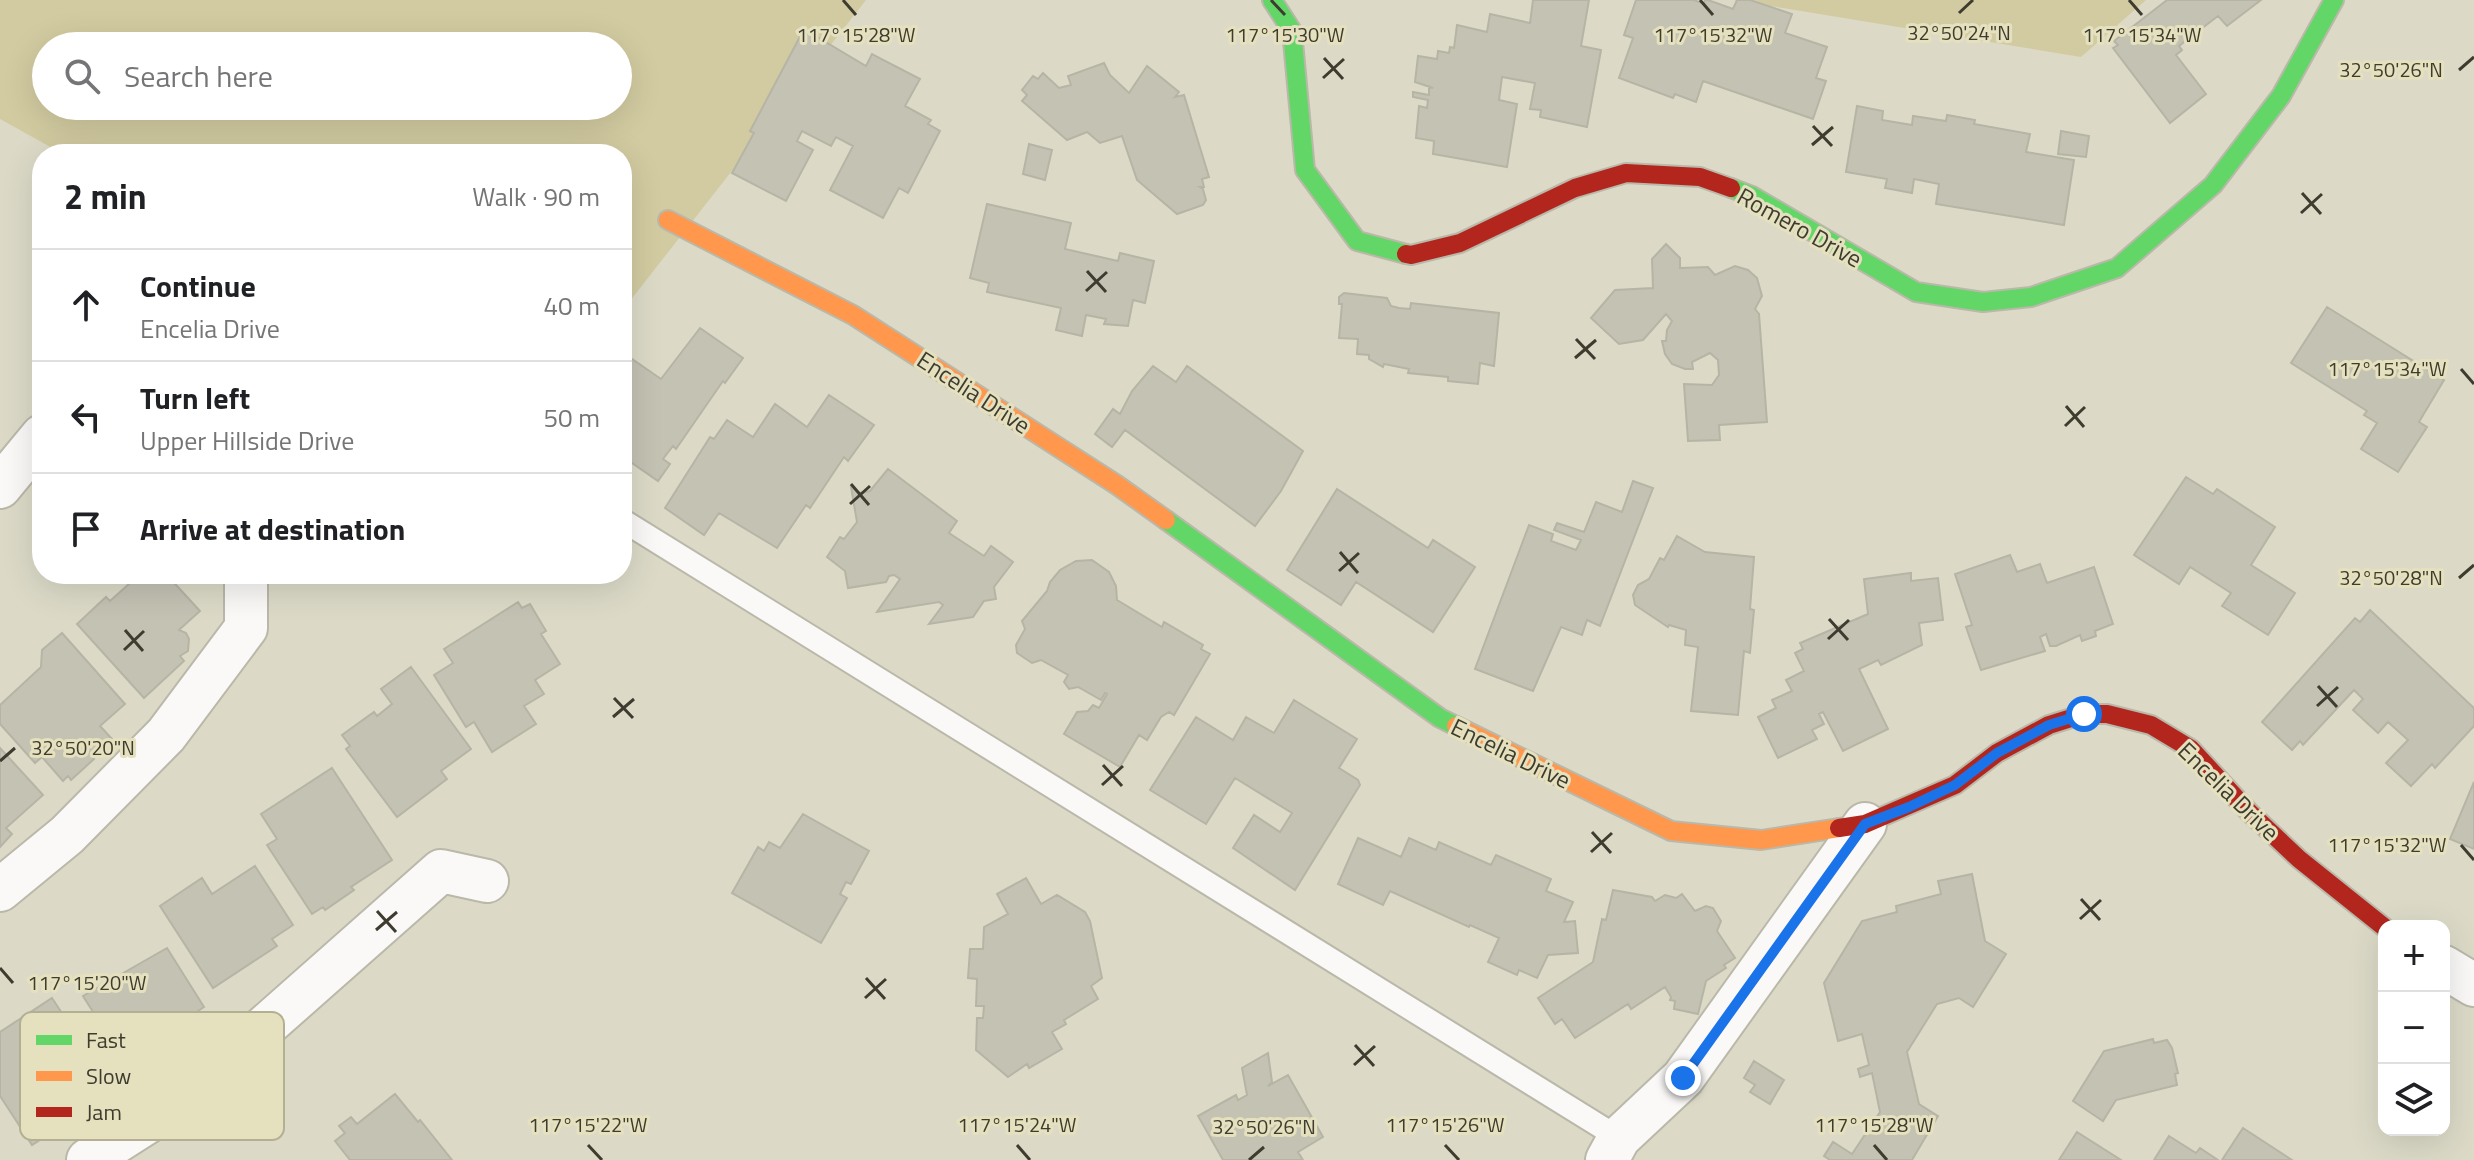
<!DOCTYPE html>
<meta charset="utf-8">
<style>
body{margin:0;font-family:"Titillium Web",sans-serif;background:#f6f6f6;color:#202124}
.controls{position:absolute;right:24px;bottom:24px;display:grid;overflow:hidden;border-radius:16px;box-shadow:0 8px 32px #0002}
.controls button{width:72px;height:72px;display:grid;place-items:center;padding:0;border:0;border-bottom:2px solid #e0e0e0;background:#fff;color:#202124;font:40px sans-serif}
.stop{position:absolute;width:24px;height:24px;margin:-18px;border:6px solid #1a73e8;border-radius:50%;background:#fff}
.stop.end{background:#1a73e8;border-color:#fff;box-shadow:0 2px 8px #0008}
.list{margin:0;padding:0;list-style:none}
h2{display:flex;justify-content:space-between;align-items:center;height:104px;margin:0;padding:0 32px;font-size:34px}
h2 small{font-size:26px;font-weight:400;color:#757577}
.list li{display:grid;grid-template-columns:52px 1fr auto;gap:24px;align-items:center;box-sizing:border-box;height:112px;padding:0 32px;border-top:2px solid #e0e0e0}
.list b{display:block;font-size:30px;white-space:nowrap}
.list p{margin:0;font-size:26px;white-space:nowrap;color:#757577}
.list em{font-size:26px;font-style:normal;color:#757577}
.icon{flex:none;width:44px;height:44px;fill:none;stroke:currentColor;stroke-width:2;stroke-linecap:round;stroke-linejoin:round}
.map{position:relative;flex:none;width:2474px;height:1160px;overflow:hidden}
.search{position:absolute;background:#fff;box-shadow:0 8px 32px #0002;left:32px;top:32px;width:600px;height:88px;display:flex;align-items:center;gap:20px;box-sizing:border-box;padding:0 28px;border-radius:44px;color:#757577;font-size:30px}
.panel{position:absolute;background:#fff;box-shadow:0 8px 32px #0002;left:32px;top:144px;width:600px;height:440px;border-radius:32px}
.map>svg:first-child{display:block}
.green{fill:#d2cba1;fill-rule:evenodd}
.building{fill:#c4c2b3;stroke:#b6b4a5;stroke-width:2}
.lines{fill:none;stroke-linecap:round;stroke-linejoin:round}
.lane-casing{stroke:#bab8a9;stroke-width:26}
.street-casing{stroke:#bab8a9;stroke-width:46}
.fast-casing{stroke:#bab8a9;stroke-width:22}
.slow-casing{stroke:#bab8a9;stroke-width:22}
.jam-casing{stroke:#bab8a9;stroke-width:22}
.lane{stroke:#faf9f7;stroke-width:22}
.street{stroke:#faf9f7;stroke-width:42}
.fast{stroke:#63d668;stroke-width:18}
.slow{stroke:#ff974d;stroke-width:18}
.jam{stroke:#b3261e;stroke-width:18}
.route{stroke:#1a73e8;stroke-width:10}
.ticks{fill:none;stroke:#3e3c2f;stroke-width:3}
.labels{text-anchor:middle;dominant-baseline:central;stroke-width:6;stroke-linejoin:round;paint-order:stroke}
.street-label{font-size:24px;fill:#3e3c2f;stroke:#e5e0be}
.key{fill:#e5e0be;stroke:#b3af93;stroke-width:2}
.key-label{font-size:22px;fill:#3e3c2f}
.ticks-label{font-size:20px;text-anchor:middle;fill:#3e3c2f;stroke:#e5e0be;stroke-width:6;stroke-linejoin:round;paint-order:stroke}
</style>
<div class="map">
<svg width="2474" height="1160" viewBox="0 0 2474 1160">
<rect width="100%" height="100%" fill="#dcdac7"/>
<path class="green" d="M0 0H866L622 311V154H63L0 119ZM46 46H618V106H46Z
M1734 0H2146L2081 57Z"/>
<path class="building" d="M1533 0H1589L1581 46 1601 50 1587 127 1540 117 1541 110 1530 109 1535 83 1502 77 1499 100 1517 104 1507 167 1433 154 1434 141 1416 138 1419 106 1427 108 1428 100 1413 97V92L1429 95V87L1433 88 1415 82 1418 56 1437 59 1438 51 1449 53 1450 47 1454 48 1457 25 1487 32 1490 14 1530 23Z
M1636 0H1694L1704 4 1705 0H1708L1733 9 1737 0H1750L1792 14 1785 33 1827 47 1816 78 1826 81 1813 119 1703 81 1696 102 1675 94 1673 98 1619 78 1633 38 1624 35Z
M2167 0H2261L2227 26 2218 16 2179 46 2182 50 2176 55 2206 94 2170 123 2113 48 2118 45 2114 41Z
M804 29 866 66 872 54 920 79 905 106 931 120 928 124 940 131 908 193 899 188 883 218 830 190 853 146 836 137 831 146 802 131 797 141 813 150 786 201 732 173 754 133 750 131Z
M1104 63 1110 75 1129 93 1147 66 1179 92 1175 97 1184 95 1209 177 1202 179 1204 187H1200L1203 189 1206 200 1203 205 1177 214 1137 180 1122 136 1100 143 1087 132 1067 140 1022 101 1027 95 1022 90 1033 76 1038 79 1043 73 1059 88 1071 85 1068 76Z
M1857 106 1883 111 1882 120 1912 125 1913 116 1946 121 1947 115 1975 120 1974 124 2030 134 2026 152 2074 160 2064 225 1936 204 1939 184 1914 179 1912 193 1885 188 1887 179 1846 172Z
M2061 131 2089 136 2086 157 2058 154Z
M1029 144 1052 150 1045 180 1023 174Z
M987 204 1071 223 1065 249 1118 261 1120 253 1154 261 1145 303 1133 300 1128 326 1104 324 1106 319 1086 315 1082 336 1056 330 1061 308 987 292 989 283 970 278Z
M1666 244 1680 258V268L1708 267 1715 275 1735 266 1748 270 1757 278 1762 296 1755 309 1759 314 1767 422 1719 425 1720 440 1688 441 1684 384 1712 385 1719 375 1718 360 1710 353 1692 362 1693 369H1685L1672 364 1665 354 1662 341H1666L1667 330 1672 321 1666 314 1643 340 1619 344 1591 318 1615 290 1653 288 1652 259Z
M1344 293 1387 298 1391 306 1399 308 1410 309 1411 303 1499 313 1494 366 1480 363 1478 384 1448 381V377L1408 373 1409 369 1384 364 1383 367 1369 359V355L1357 354 1358 339 1339 338 1342 304H1339V297Z
M2327 307 2444 380 2419 422 2427 427 2398 472 2361 449 2377 423 2364 415 2367 411 2291 363Z
M700 328 743 358 725 383 723 381 676 449 673 446 663 459 670 464 658 481 622 456V367L629 357 661 379Z
M1153 366 1176 382 1187 366 1303 451 1281 491 1255 526 1125 430 1112 447 1095 434 1113 409 1120 414 1132 391Z
M829 395 874 425 848 461 844 457 810 508 806 505 777 548 719 513 704 535 665 508 710 437 714 439 727 420 753 437 775 404 807 427Z
M888 469 957 521 949 533 984 556 991 546 1013 562 994 587 996 599 984 601 973 617 929 624 943 605 939 602 877 612 900 579 894 575 889 576 886 582 848 588 845 571 827 557 840 537 844 539 857 522 851 487 860 493 870 491Z
M2186 477 2213 494 2217 489 2275 527 2251 565 2295 593 2268 635 2222 606 2231 593 2190 567 2179 584 2134 555Z
M1633 481 1653 488 1600 626 1587 620 1582 635 1561 627 1533 691 1475 669 1529 525 1553 534 1551 541 1576 550 1581 540 1554 530 1557 523 1584 532 1596 502 1622 512Z
M1337 489 1428 548 1433 540 1475 567 1433 632 1356 582 1341 605 1287 570Z
M1677 536 1705 552 1754 557 1750 609 1754 610 1750 653 1744 651 1738 715 1691 711 1698 647 1685 645 1686 630 1669 625 1668 627 1635 605 1633 595 1638 585 1649 579 1660 558 1664 560Z
M2010 555 2017 572 2040 564 2047 583 2094 567 2113 624 2095 631 2096 636 2082 641 2080 635 2056 646H2050L2046 634 2040 637 2045 651 1981 670 1966 627 1972 625 1955 574Z
M1092 560 1109 572 1116 586 1117 600 1162 627 1164 622 1203 645 1201 649 1210 654 1174 715 1169 712 1161 717 1147 740 1139 735 1120 767 1064 734 1077 712 1088 711 1093 705 1099 708 1107 694 1105 693 1101 700 1078 687 1069 689 1064 682 1068 675 1041 660 1032 663 1017 653 1016 645 1025 629 1022 621 1047 591 1050 582 1060 570 1076 561Z
M1911 573V581L1938 578 1943 620 1919 623 1922 645 1881 665 1878 660 1859 669 1888 729 1843 751 1823 712 1819 714 1824 724 1812 730 1817 739 1778 758 1758 717 1776 708 1772 700 1792 691 1786 680 1804 671 1795 653 1803 649 1800 643 1868 614 1864 579Z
M140 574H166L200 611 179 630 186 633 189 639 188 651 180 656 184 661 144 698 77 624 106 597 110 601Z
M518 602 522 608 530 604 546 631 541 634 560 664 535 680 544 694 524 706 536 724 492 752 474 722 466 727 434 675 453 663 444 649Z
M2370 610 2474 708V726L2435 768 2432 764 2411 786 2386 763 2408 740 2388 722 2378 733 2353 710 2363 699 2354 690 2303 745 2300 741 2292 750 2262 722 2355 618 2360 622Z
M62 633 125 704 100 726 112 739 91 756 94 759 71 780 68 776 63 781 42 757 35 763 0 724V705L41 667 42 650Z
M411 667 471 749 441 771 447 779 397 817 346 749 350 746 342 735 374 712 377 716 392 704 381 689Z
M1294 700 1357 739 1339 768 1358 780 1360 785 1295 890 1233 848 1254 815 1280 832 1292 813 1235 778 1206 824 1150 790 1196 717 1233 740 1246 717 1274 733Z
M0 748 43 795 6 828 12 834 0 847Z
M332 768 392 860 351 887 354 890 325 910 323 907 312 914 267 845 277 839 261 814Z
M2474 782V849L2450 839Z
M803 814 869 851 851 884 846 882 840 894 847 898 821 943 732 893 758 847 764 851 769 842 780 848Z
M1358 838 1401 857 1409 838 1436 850 1439 842 1491 865 1496 855 1551 879 1546 891 1573 902 1564 922 1575 921 1578 953 1548 955 1537 978 1519 970 1517 975 1488 962 1499 938 1470 925 1469 927 1390 891 1383 905 1338 884Z
M255 866 293 925 272 939 277 946 213 988 160 906 202 878 212 894Z
M1972 874 1985 941 2006 954 1973 1007 1959 998 1937 1004 1907 1052 1919 1104 1938 1116 1912 1160H1830L1824 1156 1833 1142 1852 1154 1880 1112 1872 1073 1860 1077 1858 1069 1869 1065 1862 1034 1838 1041 1824 983 1862 921 1897 912 1896 906 1941 894 1938 881Z
M1026 878 1041 904 1057 895 1085 912 1090 921 1102 978 1091 986 1098 999 1064 1020 1066 1024 1052 1032 1062 1049 1029 1068 1027 1064 1008 1077 976 1050 977 1018H983L984 1006H976L977 979 968 978 970 949H983L984 927 1008 914 997 894Z
M1613 890 1652 897 1655 901 1665 895 1676 898 1682 894 1695 911 1706 906 1713 908 1721 921 1717 931 1735 958 1724 965 1726 968 1706 981 1698 1014 1674 1009 1675 1001 1670 1000 1671 997 1665 987 1631 1009 1628 1004 1575 1038 1562 1019 1555 1024 1538 998 1593 962 1602 919 1606 920Z
M167 948 204 1007 180 1023 189 1038 166 1053 170 1059 136 1080 83 996Z
M52 998 94 1062 60 1084 80 1114 32 1145 0 1096V1032Z
M2153 1039 2154 1043 2167 1040 2172 1048 2178 1073 2175 1074 2177 1085 2116 1100 2103 1121 2073 1101 2104 1051Z
M1268 1053 1272 1082 1268 1086 1288 1075 1323 1137 1298 1152 1303 1160H1223L1198 1116 1236 1095 1238 1100 1247 1095 1242 1068Z
M1754 1061 1784 1080 1770 1104 1750 1092 1755 1085 1744 1078Z
M395 1094 418 1122 420 1120 452 1160H350L335 1141 345 1133 339 1126 351 1117 357 1124Z
M2243 1128 2292 1160H2222Z
M2077 1132 2121 1160H2059Z
M2169 1136 2196 1153 2200 1148 2218 1160H2154Z"/>
<g class="lines">
<defs>
<path id="lane" d="M622 520 1619 1138"/>
<path id="street" d="M0 487 42 436
M0 890 67 835 166 735 246 628V574
M2444 967 2474 985
M88 1160 182 1100 441 871 487 881
M1607 1160 1619 1138 1683 1078 1865 824"/>
<path id="fast" d="M1272 0 1292 31 1305 170 1357 241 1406 254
M1731 188 1752 196 1916 292 1983 302 2031 297 2117 268 2213 185 2281 96 2334 0
M1166 520 1440 718 1456 726"/>
<path id="slow" d="M668 220 853 315 1117 485 1166 520
M1456 726 1671 831 1761 840 1839 828"/>
<path id="jam" d="M1406 254 1411 255 1460 243 1575 188 1626 173 1700 177 1731 188
M1839 828 1865 824 1955 785 1997 753 2049 725 2084 714H2107L2151 725 2191 749 2249 812 2299 859 2384 927"/>
</defs>
<use href="#lane" class="lane-casing"/>
<use href="#street" class="street-casing"/>
<use href="#fast" class="fast-casing"/>
<use href="#slow" class="slow-casing"/>
<use href="#jam" class="jam-casing"/>
<use href="#lane" class="lane"/>
<use href="#street" class="street"/>
<use href="#fast" class="fast"/>
<use href="#slow" class="slow"/>
<use href="#jam" class="jam"/>
</g>
<g class="lines">
<path class="route" d="M1683 1078 1865 824 1909 807 1955 785 1997 753 2049 725 2084 714"/>
</g>
<path class="ticks" d="M843 0 856 15M1271 0 1285 15M1700 0 1713 15M2129 0 2142 15M1959 13 1973 0M1324 58 1343 79M2459 70 2474 57M1323 78 1344 59M1813 126 1832 146M1812 145 1833 127M2302 193 2321 214M2301 213 2322 194M1087 271 1106 292M1086 291 1107 272M1576 339 1595 359M1575 358 1596 340M2461 369 2474 384M2066 406 2084 427M2065 426 2085 407M851 484 869 505M850 504 870 486M1340 552 1358 573M1339 571 1359 553M2459 578 2474 565M1829 619 1848 640M125 630 143 651M1828 639 1849 620M124 650 144 631M2318 686 2337 707M614 698 633 718M2317 706 2338 687M613 717 634 699M0 761 15 748M1103 765 1122 786M1102 785 1123 766M1592 832 1611 853M2461 845 2474 860M1591 852 1612 833M2081 899 2100 920M377 911 396 932M2080 919 2101 900M376 930 397 912M0 968 13 983M866 978 885 999M865 998 886 979M1355 1045 1374 1066M1354 1065 1375 1046M588 1145 602 1160M1017 1145 1030 1160M1445 1145 1459 1160M1874 1145 1887 1160M1249 1160 1264 1147"/>
<g class="labels">
<g class="street-label">
<text transform="translate(1800 227) rotate(29)">Romero Drive</text>
<text transform="translate(974 392) rotate(33)">Encelia Drive</text>
<text transform="translate(1511 753) rotate(26)">Encelia Drive</text>
<text transform="translate(2229 791) rotate(44)">Encelia Drive</text>
</g>
</g>
<rect x="20" y="1012" width="264" height="128" rx="12" class="key"/>
<rect x="36" y="1035" width="36" height="10" fill="#63d668"/>
<rect x="36" y="1071" width="36" height="10" fill="#ff974d"/>
<rect x="36" y="1107" width="36" height="10" fill="#b3261e"/>
<g class="key-label">
<text x="86" y="1048">Fast</text>
<text x="86" y="1084">Slow</text>
<text x="86" y="1120">Jam</text>
</g>
<g class="ticks-label">
<text x="1959" y="40">32°50'24"N</text>
<text x="856" y="42">117°15'28"W</text>
<text x="1285" y="42">117°15'30"W</text>
<text x="1713" y="42">117°15'32"W</text>
<text x="2142" y="42">117°15'34"W</text>
<text x="2391" y="77">32°50'26"N</text>
<text x="2387" y="376">117°15'34"W</text>
<text x="2391" y="585">32°50'28"N</text>
<text x="83" y="755">32°50'20"N</text>
<text x="2387" y="852">117°15'32"W</text>
<text x="87" y="990">117°15'20"W</text>
<text x="588" y="1132">117°15'22"W</text>
<text x="1017" y="1132">117°15'24"W</text>
<text x="1445" y="1132">117°15'26"W</text>
<text x="1874" y="1132">117°15'28"W</text>
<text x="1264" y="1134">32°50'26"N</text>
</g>
</svg>
<div class="controls">
<button>+</button>
<button>−</button>
<button><svg class="icon" aria-label="layers" viewBox="0 0 24 24"><path d="M12 4l9 5-9 5-9-5zM3 14l9 5 9-5"/></svg></button>
</div>
<div class="stop" style="left:2084px;top:714px"></div>
<div class="stop end" style="left:1683px;top:1078px"></div>
<div class="search"><svg class="icon" aria-label="search" viewBox="0 0 24 24"><circle cx="10" cy="10" r="6"/><path d="M15 15l6 6"/></svg>Search here</div>
<section class="panel">
<h2>2 min<small>Walk · 90 m</small></h2>
<ul class="list">
<li><svg class="icon" aria-label="ahead" viewBox="0 0 24 24"><path d="M12 20V5M6 11l6-6 6 6"/></svg><div><b>Continue</b><p>Encelia Drive</p></div><em>40 m</em></li>
<li><svg class="icon" aria-label="left" viewBox="0 0 24 24"><path d="M17 20v-9H6M10 6l-5 5 5 5"/></svg><div><b>Turn left</b><p>Upper Hillside Drive</p></div><em>50 m</em></li>
<li><svg class="icon" aria-label="arrive" viewBox="0 0 24 24"><path d="M6 21V4h12l-3 4 3 4H6"/></svg><div><b>Arrive at destination</b></div></li>
</ul>
</section>
</div>
